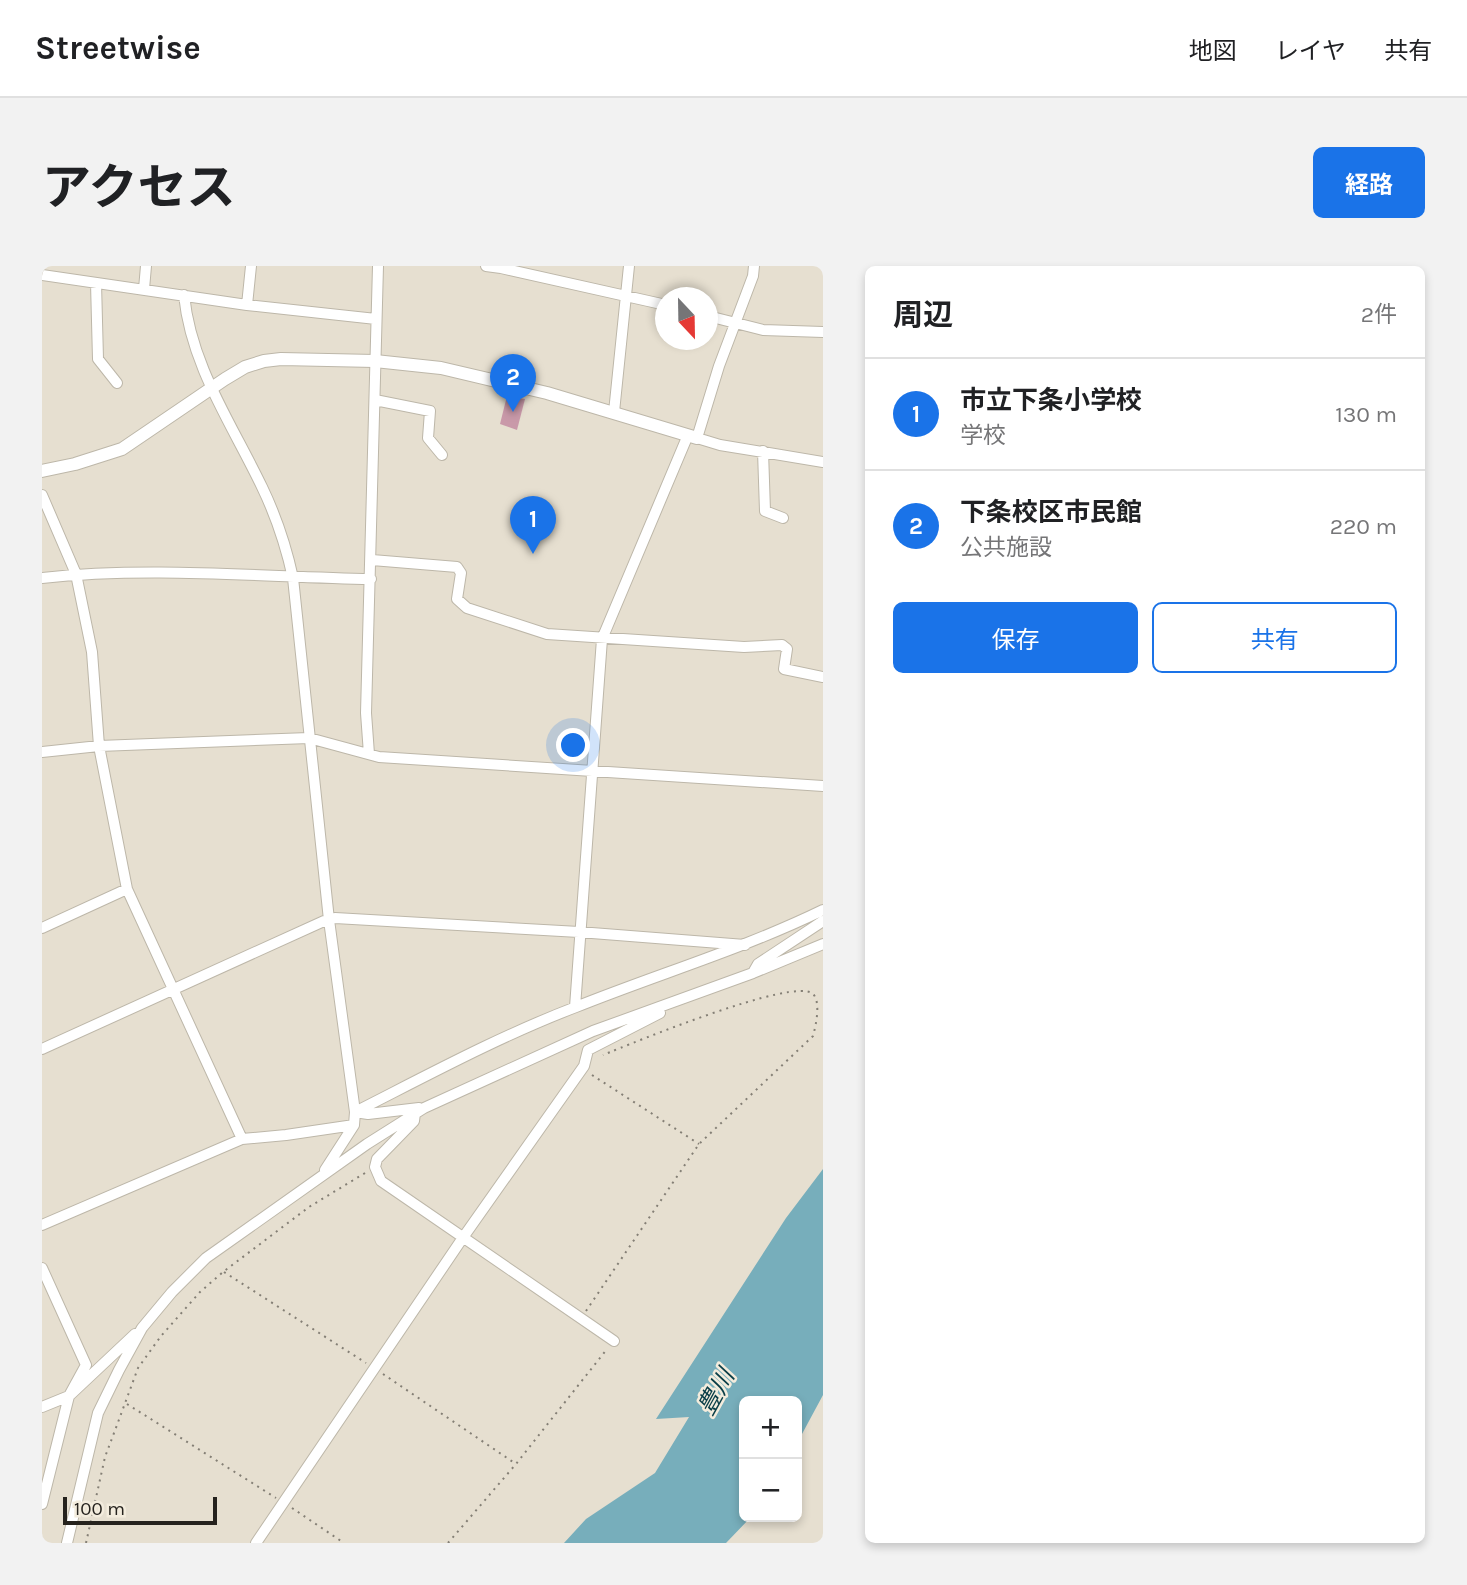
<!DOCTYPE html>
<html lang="ja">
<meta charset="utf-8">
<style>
body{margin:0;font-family:Karla,"Noto Sans JP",sans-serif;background:#f2f2f2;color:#202124}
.controls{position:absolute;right:21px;bottom:21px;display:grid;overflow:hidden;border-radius:10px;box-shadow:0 4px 10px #0003}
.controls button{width:63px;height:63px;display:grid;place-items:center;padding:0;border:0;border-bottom:2px solid #e0e0e0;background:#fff;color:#202124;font:35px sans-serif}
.compass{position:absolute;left:613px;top:21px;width:63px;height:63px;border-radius:50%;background:#fff;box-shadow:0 4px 10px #0003;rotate:158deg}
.scale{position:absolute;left:21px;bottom:18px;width:154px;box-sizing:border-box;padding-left:7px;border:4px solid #26231e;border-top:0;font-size:19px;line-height:24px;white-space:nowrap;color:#26231e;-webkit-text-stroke:5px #f3ecdd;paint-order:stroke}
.you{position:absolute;left:532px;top:480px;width:24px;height:24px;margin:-18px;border:5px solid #fff;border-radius:50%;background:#1a73e8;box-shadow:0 0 0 10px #1a73e833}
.badge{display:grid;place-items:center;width:46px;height:46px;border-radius:50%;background:#1a73e8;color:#fff;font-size:23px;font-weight:700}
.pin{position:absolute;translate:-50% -58px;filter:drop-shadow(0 2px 4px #0008)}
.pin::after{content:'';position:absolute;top:37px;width:24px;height:21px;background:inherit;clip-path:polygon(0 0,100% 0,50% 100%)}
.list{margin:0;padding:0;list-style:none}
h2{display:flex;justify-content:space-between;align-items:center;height:91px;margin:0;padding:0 28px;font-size:30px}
h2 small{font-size:23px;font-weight:400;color:#757577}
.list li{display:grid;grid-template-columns:46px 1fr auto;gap:21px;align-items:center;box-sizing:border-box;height:112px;padding:0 28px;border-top:2px solid #e0e0e0}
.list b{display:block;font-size:26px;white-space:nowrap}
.list p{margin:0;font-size:23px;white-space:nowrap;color:#757577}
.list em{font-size:23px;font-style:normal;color:#757577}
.actions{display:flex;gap:14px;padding:21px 28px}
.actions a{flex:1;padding:16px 0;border:2px solid #1a73e8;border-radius:10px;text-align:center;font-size:24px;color:#1a73e8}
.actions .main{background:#1a73e8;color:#fff}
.map{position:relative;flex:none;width:781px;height:1277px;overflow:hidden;border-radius:10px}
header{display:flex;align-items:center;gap:42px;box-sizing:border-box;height:98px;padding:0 35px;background:#fff;border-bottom:2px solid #e0e0e0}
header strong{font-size:33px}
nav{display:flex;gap:38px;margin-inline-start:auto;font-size:24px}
.intro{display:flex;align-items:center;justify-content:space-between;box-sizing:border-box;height:168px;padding:0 42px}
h1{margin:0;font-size:49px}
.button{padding:18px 32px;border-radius:10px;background:#1a73e8;color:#fff;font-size:24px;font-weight:700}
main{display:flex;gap:42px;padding:0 42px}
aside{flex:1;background:#fff;border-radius:10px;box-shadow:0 4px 10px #0003}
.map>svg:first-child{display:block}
.water{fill:#77aebb}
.building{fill:#c999a9}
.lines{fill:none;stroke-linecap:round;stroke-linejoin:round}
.minor-casing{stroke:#bdb7a9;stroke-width:12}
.tertiary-casing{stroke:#bdb7a9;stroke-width:14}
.path{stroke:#847f75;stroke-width:2;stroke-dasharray:2 5;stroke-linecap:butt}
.minor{stroke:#fff;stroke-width:10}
.tertiary{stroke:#fff;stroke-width:12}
.labels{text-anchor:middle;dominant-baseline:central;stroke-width:5;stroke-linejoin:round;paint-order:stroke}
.water-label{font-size:24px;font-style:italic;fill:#083d47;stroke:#f3ecdd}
</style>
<header>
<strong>Streetwise</strong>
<nav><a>地図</a><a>レイヤ</a><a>共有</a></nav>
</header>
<div class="intro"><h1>アクセス</h1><a class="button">経路</a></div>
<main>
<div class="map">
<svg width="781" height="1277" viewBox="0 0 781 1277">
<rect width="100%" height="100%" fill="#e6dfd0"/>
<path class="water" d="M781 903V1129L760 1168 755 1171V1135H702V1251H709L684 1277H522L544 1253 613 1207 647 1151 614 1153 744 952Z"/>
<path class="building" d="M465 130 483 133 475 164 458 158Z"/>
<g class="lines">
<defs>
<path id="minor" d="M444 0 459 2 624 39
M712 0 711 10 677 100 655 172 678 179 781 196
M0 9 205 39 334 53
M54 17 56 93 75 117
M102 23 104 0
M142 29C149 100 190 158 220 221 234 250 244 280 251 312L287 654 313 846 312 859 283 904
M205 39 209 0
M666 50 721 64 781 66
M333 134 388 145 386 172 400 189
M572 146 587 0
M721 185 723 245 741 252
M0 229 34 308 50 386 57 480 85 623 200 873
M330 294 415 301 419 307 415 333 425 342 505 368 702 381 740 379 745 383 742 403 781 411
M0 312C108 300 220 311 329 313
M0 486 57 480 267 472 337 491 781 520
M327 488 324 447 336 0
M0 662 85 623
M712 705 716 698 781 655
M533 741 560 373 646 169
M0 783 282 655 293 652 537 666 703 679
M313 846C386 809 458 770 534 741 616 708 701 683 781 644
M313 846 326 848 377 842
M373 847 372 855 335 893 333 901 339 915 572 1075
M0 959 200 873 244 869 312 859
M0 1002 44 1099 27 1130 0 1238
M0 1141 27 1130 93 1068
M25 1277 56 1147 77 1104 100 1062 130 1026 164 992 325 878 382 842 551 765 711 707 781 678
M214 1277 420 973 542 800 546 784 618 747"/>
<path id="tertiary" d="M0 205 33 198 80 183 183 113 203 101 222 95 239 93 333 95 399 102 505 127 655 172"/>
</defs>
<use href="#minor" class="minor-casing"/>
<use href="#tertiary" class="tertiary-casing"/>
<path class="path" d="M550 809 657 878
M182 1006 324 1097
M544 1045 657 878 771 770C774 759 779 736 771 728 753 710 588 778 561 789
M341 1108 474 1198
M85 1138 234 1232
M250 1242 302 1277
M44 1277 63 1191 75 1159 96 1102 119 1070 158 1026 181 1006 267 941 323 907
M406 1277 474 1198 565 1083"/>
<use href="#minor" class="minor"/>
<use href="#tertiary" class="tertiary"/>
</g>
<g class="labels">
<g class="water-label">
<text transform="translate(674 1126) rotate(-61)">豊川</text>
</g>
</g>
</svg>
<div class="controls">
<button>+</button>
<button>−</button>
</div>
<svg class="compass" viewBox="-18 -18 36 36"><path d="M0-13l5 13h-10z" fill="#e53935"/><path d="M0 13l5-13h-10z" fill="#757577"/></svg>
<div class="scale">100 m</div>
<div class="you"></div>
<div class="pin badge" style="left:491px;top:288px">1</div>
<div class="pin badge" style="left:471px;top:146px">2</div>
</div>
<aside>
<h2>周辺<small>2件</small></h2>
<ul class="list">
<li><span class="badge">1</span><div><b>市立下条小学校</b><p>学校</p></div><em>130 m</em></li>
<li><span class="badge">2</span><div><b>下条校区市民館</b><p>公共施設</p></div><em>220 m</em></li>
</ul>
<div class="actions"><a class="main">保存</a><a>共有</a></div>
</aside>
</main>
